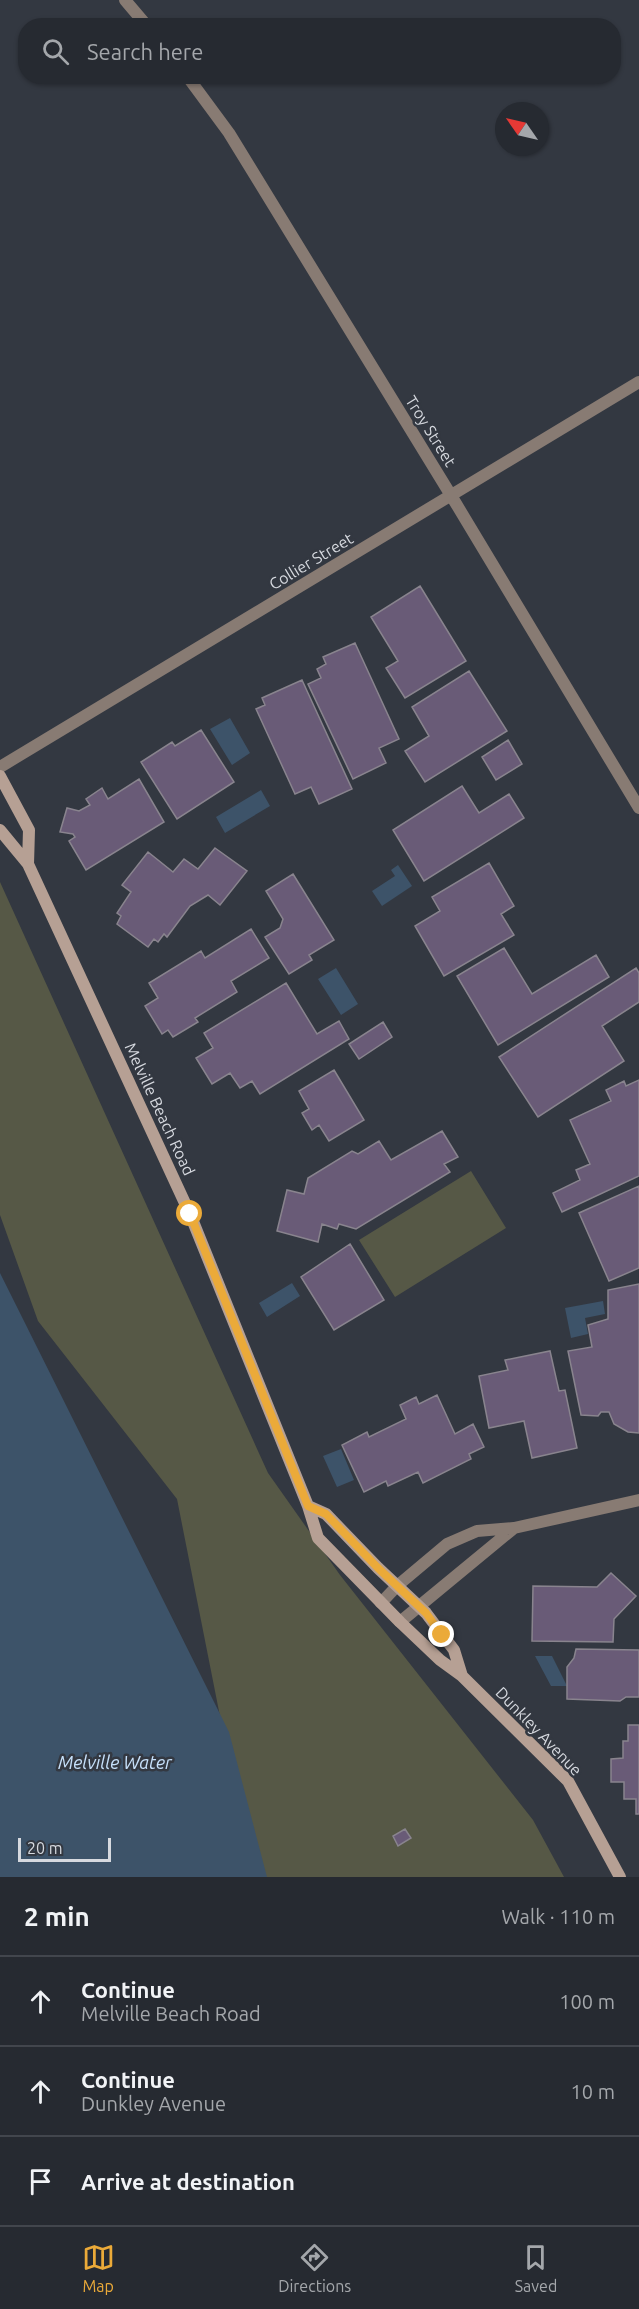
<!DOCTYPE html>
<meta charset="utf-8">
<style>
body{margin:0;font-family:Ubuntu,sans-serif;background:#2e3239;color:#f1f3f6}
.compass{position:absolute;left:495px;top:102px;width:54px;height:54px;border-radius:50%;background:#262a31;box-shadow:0 2px 4px #0004;rotate:304deg}
.scale{position:absolute;left:18px;bottom:15px;width:93px;box-sizing:border-box;padding-left:6px;border:3px solid #d6d9df;border-top:0;font-size:16px;line-height:21px;white-space:nowrap;color:#d6d9df;-webkit-text-stroke:4px #333841;paint-order:stroke}
.stop{position:absolute;width:18px;height:18px;margin:-14px;border:4px solid #ebaa39;border-radius:50%;background:#fff}
.stop.end{background:#ebaa39;border-color:#fff;box-shadow:0 2px 6px #0008}
.list{margin:0;padding:0;list-style:none}
h2{display:flex;justify-content:space-between;align-items:center;height:78px;margin:0;padding:0 24px;font-size:26px}
h2 small{font-size:20px;font-weight:400;color:#a4a7ab}
.list li{display:grid;grid-template-columns:39px 1fr auto;gap:18px;align-items:center;box-sizing:border-box;height:90px;padding:0 24px;border-top:2px solid #42464d}
.list b{display:block;font-size:22px;white-space:nowrap}
.list p{margin:0;font-size:20px;white-space:nowrap;color:#a4a7ab}
.list em{font-size:20px;font-style:normal;color:#a4a7ab}
.icon{flex:none;width:33px;height:33px;fill:none;stroke:currentColor;stroke-width:2;stroke-linecap:round;stroke-linejoin:round}
.map{position:relative;flex:none;width:639px;height:1877px;overflow:hidden}
.search{position:absolute;background:#262a31;box-shadow:0 2px 4px #0004;left:18px;right:18px;top:18px;height:66px;display:flex;align-items:center;gap:15px;box-sizing:border-box;padding:0 21px;border-radius:24px;color:#a4a7ab;font-size:22px}
.sheet{height:348px;background:#262a31}
nav{display:flex;justify-content:space-around;align-items:center;box-sizing:border-box;height:84px;border-top:2px solid #42464d;background:#262a31;font-size:16px;color:#a4a7ab}
nav a{display:grid;justify-items:center;gap:3px}
nav .on{color:#ebaa39}
.map>svg:first-child{display:block}
.green{fill:#565846}
.water{fill:#3d5369}
.building{fill:#695b77;stroke:#89848e;stroke-width:1.5}
.lines{fill:none;stroke-linecap:round;stroke-linejoin:round}
.street{stroke:#887b73;stroke-width:12}
.secondary{stroke:#b6a094;stroke-width:12}
.route{stroke:#ebaa39;stroke-width:8}
.labels{text-anchor:middle;dominant-baseline:central;stroke-width:5;stroke-linejoin:round;paint-order:stroke}
.street-label{font-size:16px;fill:#d6d9df;stroke:#333841}
.water-label{font-size:18px;font-style:italic;fill:#c7e1fb;stroke:#333841}
</style>
<div class="map">
<svg width="639" height="1877" viewBox="0 0 639 1877">
<rect width="100%" height="100%" fill="#333841"/>
<path class="green" d="M0 882 268 1473 340 1575 533 1820 564 1877H265L234 1787 177 1499 38 1321 0 1215Z
M471 1171 506 1228 395 1297 359 1240Z"/>
<path class="water" d="M230 718 250 753 232 765 210 729Z
M261 790 270 806 225 833 216 817Z
M398 865 412 886 382 906 372 891 395 876 391 870Z
M336 968 358 1004 341 1015 318 979Z
M0 1273 229 1732 267 1877H0Z
M292 1283 300 1296 267 1317 259 1303Z
M603 1301 605 1314 585 1318 588 1334 571 1338 565 1308Z
M341 1449 354 1480 337 1487 323 1456Z
M535 1656H552L567 1686H551Z"/>
<path class="building" d="M420 586 466 661 405 698 386 668 398 661 371 617Z
M355 643 399 739 379 748 386 763 353 779 308 684 321 678 317 669 326 664 323 657Z
M469 671 507 731 425 782 405 751 429 736 412 707Z
M302 680 352 789 319 804 311 787 295 794 256 709 265 705 262 698Z
M201 730 234 782 177 819 141 762 172 742 175 746Z
M508 740 522 764 496 780 482 757Z
M139 779 164 822 86 870 69 841 75 837 73 834 60 832 67 808 79 811 90 805 86 799 102 788 108 799Z
M462 786 479 813 509 794 524 818 424 881 393 830Z
M215 848 247 871 220 905 208 895 190 906 167 937 164 934 158 942 154 939 148 947 117 924 121 916 117 913 131 892 122 885 148 852 173 872 184 859 198 869Z
M489 863 514 906 501 914 514 935 444 976 415 926 440 911 432 897Z
M293 874 334 940 309 955 312 960 289 974 265 937 280 928 283 919 266 891Z
M251 929 269 958 231 981 237 992 195 1018 198 1022 173 1037 168 1030 162 1034 145 1006 158 998 149 983 201 951 205 958Z
M504 948 532 994 596 955 609 977 498 1045 457 976Z
M636 968 639 973V1002L602 1026 624 1061 538 1117 499 1057Z
M286 983 317 1034 339 1021 349 1039 260 1094 252 1081 240 1088 230 1073 212 1084 196 1058 213 1048 204 1033Z
M383 1022 392 1037 359 1059 349 1044Z
M334 1070 364 1120 329 1141 319 1125 312 1130 302 1113 309 1109 299 1091Z
M639 1080V1176L562 1212 553 1193 580 1180 576 1170 590 1164 570 1120 611 1101 606 1090 624 1081 626 1086Z
M442 1131 458 1157 444 1164 450 1172 356 1229 339 1224 337 1229 322 1224 318 1242 277 1231 287 1190 304 1194 308 1178 352 1151 358 1154 379 1141 391 1160Z
M639 1186V1268L609 1281 579 1213Z
M350 1244 384 1300 334 1330 301 1277Z
M639 1284V1433L628 1432 614 1424 609 1412H601L598 1416 581 1415 568 1351 592 1347 588 1325 608 1319V1290Z
M550 1351 559 1391 565 1390 577 1448 532 1458 524 1421 489 1428 479 1376 508 1370 505 1360Z
M437 1395 455 1434 473 1424 484 1447 469 1454 471 1459 423 1483 418 1472 388 1486 386 1481 364 1492 342 1445 367 1432 369 1437 406 1419 400 1405 416 1397 419 1404Z
M611 1573 636 1596 614 1619 613 1642 532 1641 533 1586 597 1587Z
M576 1649 639 1650V1697H626L620 1701 567 1699V1667L574 1658Z
M628 1725H639V1814H636V1799H624V1782H611V1759L623 1758V1741H628Z
M405 1829 411 1838 398 1846 393 1836Z"/>
<g class="lines">
<path class="street" d="M125 0 147 26
M187 76 229 133 452 497 639 808
M0 767 639 382
M381 1603 397 1586 447 1544 477 1531 514 1528 639 1500
M400 1622 514 1528"/>
<path class="secondary" d="M0 776 29 830 28 864
M0 830 28 864 190 1214 308 1506 318 1538 400 1622 440 1660 462 1676 568 1781 620 1877
M308 1506 326 1514 378 1568 426 1613 454 1650 462 1676"/>
</g>
<g class="lines">
<path class="route" d="M190 1214 308 1506 326 1514 378 1568 426 1613 442 1635"/>
</g>
<g class="labels">
<g class="street-label">
<text transform="translate(431 431) rotate(58)">Troy Street</text>
<text transform="translate(311 561) rotate(-31)">Collier Street</text>
<text transform="translate(160 1109) rotate(65)">Melville Beach Road</text>
<text transform="translate(539 1731) rotate(46)">Dunkley Avenue</text>
</g>
<g class="water-label">
<text x="115" y="1762">Melville Water</text>
</g>
</g>
</svg>
<svg class="compass" viewBox="-18 -18 36 36"><path d="M0-13l5 13h-10z" fill="#e53935"/><path d="M0 13l5-13h-10z" fill="#a4a7ab"/></svg>
<div class="scale">20 m</div>
<div class="stop" style="left:190px;top:1214px"></div>
<div class="stop end" style="left:442px;top:1635px"></div>
<div class="search"><svg class="icon" aria-label="search" viewBox="0 0 24 24"><circle cx="10" cy="10" r="6"/><path d="M15 15l6 6"/></svg>Search here</div>
</div>
<section class="sheet">
<h2>2 min<small>Walk · 110 m</small></h2>
<ul class="list">
<li><svg class="icon" aria-label="ahead" viewBox="0 0 24 24"><path d="M12 20V5M6 11l6-6 6 6"/></svg><div><b>Continue</b><p>Melville Beach Road</p></div><em>100 m</em></li>
<li><svg class="icon" aria-label="ahead" viewBox="0 0 24 24"><path d="M12 20V5M6 11l6-6 6 6"/></svg><div><b>Continue</b><p>Dunkley Avenue</p></div><em>10 m</em></li>
<li><svg class="icon" aria-label="arrive" viewBox="0 0 24 24"><path d="M6 21V4h12l-3 4 3 4H6"/></svg><div><b>Arrive at destination</b></div></li>
</ul>
</section>
<nav>
<a class="on"><svg class="icon" aria-label="map" viewBox="0 0 24 24"><path d="M3 6l6-2 6 2 6-2v14l-6 2-6-2-6 2zM9 4v14M15 6v14"/></svg>Map</a>
<a><svg class="icon" aria-label="directions" viewBox="0 0 24 24"><path d="M12 3l9 9-9 9-9-9zM9 14v-3h6M13 9l2 2-2 2"/></svg>Directions</a>
<a><svg class="icon" aria-label="saved" viewBox="0 0 24 24"><path d="M7 4h10v16l-5-4-5 4z"/></svg>Saved</a>
</nav>
